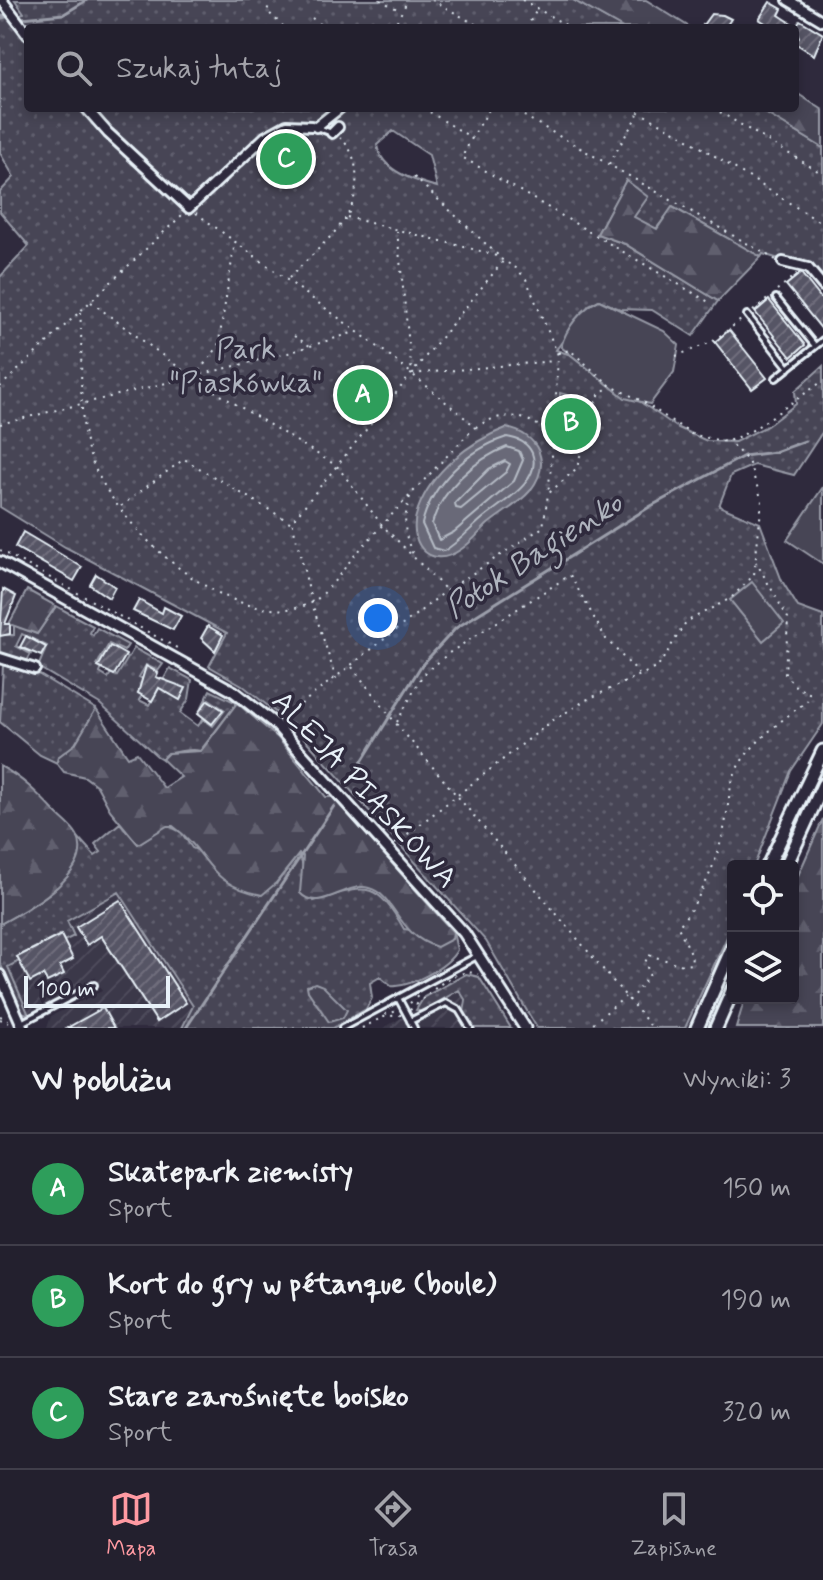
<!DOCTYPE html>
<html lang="pl">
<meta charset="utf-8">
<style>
body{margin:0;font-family:Mynerve,sans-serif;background:#2b2836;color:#f1f3f6}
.controls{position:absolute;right:24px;bottom:24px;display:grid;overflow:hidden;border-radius:8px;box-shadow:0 4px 12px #0003}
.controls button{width:72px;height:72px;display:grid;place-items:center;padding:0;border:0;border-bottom:2px solid #403e4a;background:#23202e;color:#f1f3f6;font:40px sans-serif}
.scale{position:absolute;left:24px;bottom:20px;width:146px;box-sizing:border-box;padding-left:8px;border:4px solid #e8f1f8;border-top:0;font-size:22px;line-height:28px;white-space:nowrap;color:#e8f1f8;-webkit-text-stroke:6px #2f2a3d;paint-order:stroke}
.you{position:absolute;left:378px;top:618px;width:28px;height:28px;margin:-20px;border:6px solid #fff;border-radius:50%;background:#1a73e8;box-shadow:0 0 0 12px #1a73e833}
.badge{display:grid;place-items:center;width:52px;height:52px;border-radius:50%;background:#ff9aa2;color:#fff;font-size:26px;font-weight:700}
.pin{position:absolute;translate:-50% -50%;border:4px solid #fff;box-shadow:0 2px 8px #0006}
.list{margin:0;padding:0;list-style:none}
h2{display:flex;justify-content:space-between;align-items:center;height:104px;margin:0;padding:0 32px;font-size:34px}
h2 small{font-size:26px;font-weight:400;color:#a3a3aa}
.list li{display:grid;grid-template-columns:52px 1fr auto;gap:24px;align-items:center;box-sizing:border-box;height:112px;padding:0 32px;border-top:2px solid #403e4a}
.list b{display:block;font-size:30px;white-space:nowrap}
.list p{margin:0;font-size:26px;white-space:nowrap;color:#a3a3aa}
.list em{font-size:26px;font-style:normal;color:#a3a3aa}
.icon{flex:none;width:44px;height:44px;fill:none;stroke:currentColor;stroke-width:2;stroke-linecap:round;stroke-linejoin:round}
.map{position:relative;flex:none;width:823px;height:1028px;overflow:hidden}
.search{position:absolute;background:#23202e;box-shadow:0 4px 12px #0003;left:24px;right:24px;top:24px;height:88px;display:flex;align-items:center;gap:20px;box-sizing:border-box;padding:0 28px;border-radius:8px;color:#a3a3aa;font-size:30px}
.sheet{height:440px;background:#23202e}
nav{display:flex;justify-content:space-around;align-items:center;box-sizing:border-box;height:112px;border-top:2px solid #403e4a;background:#23202e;font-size:22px;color:#a3a3aa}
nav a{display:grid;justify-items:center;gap:4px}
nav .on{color:#ff9aa2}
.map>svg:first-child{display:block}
.industrial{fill:url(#industrial-furrows)}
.green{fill:url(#green-dots);stroke:#979aa6;stroke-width:2;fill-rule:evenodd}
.forest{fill:url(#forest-firs);stroke:#979aa6;stroke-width:2}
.pitch{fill:#464455;stroke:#979aa6;stroke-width:2}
.water{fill:#696978;stroke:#9c9fab;stroke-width:2}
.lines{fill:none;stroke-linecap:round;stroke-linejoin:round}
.shore{stroke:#b5bbc5;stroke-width:2}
.stream{stroke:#9c9fab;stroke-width:3}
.building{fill:url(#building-hatch);stroke:#e8f1f8;stroke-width:2}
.service-casing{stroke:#e8f1f8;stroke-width:10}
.minor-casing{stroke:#e8f1f8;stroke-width:14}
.tertiary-casing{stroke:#e8f1f8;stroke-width:15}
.secondary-casing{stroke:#e8f1f8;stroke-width:17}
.path{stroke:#e8f1f8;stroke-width:2;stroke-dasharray:2 6;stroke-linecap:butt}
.service{stroke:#2f2a3d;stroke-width:4}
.minor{stroke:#2f2a3d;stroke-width:8}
.tertiary{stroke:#2f2a3d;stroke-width:9}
.secondary{stroke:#2f2a3d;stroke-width:11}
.labels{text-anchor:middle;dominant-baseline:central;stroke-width:7;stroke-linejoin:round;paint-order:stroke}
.park-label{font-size:30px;fill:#afb4bf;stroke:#2f2a3d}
.street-label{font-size:30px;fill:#e8f1f8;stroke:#2f2a3d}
.water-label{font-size:32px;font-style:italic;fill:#afb4be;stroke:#2f2a3d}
</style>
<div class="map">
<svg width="823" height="1028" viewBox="0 0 823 1028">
<defs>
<pattern id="industrial-furrows" width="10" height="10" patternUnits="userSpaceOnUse" patternTransform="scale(2)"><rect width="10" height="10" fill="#3b3749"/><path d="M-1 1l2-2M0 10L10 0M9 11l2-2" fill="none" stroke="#4e4b5b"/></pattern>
<pattern id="green-dots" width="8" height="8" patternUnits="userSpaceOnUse" patternTransform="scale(2)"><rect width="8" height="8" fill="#464455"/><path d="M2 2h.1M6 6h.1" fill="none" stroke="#615f6e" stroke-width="1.8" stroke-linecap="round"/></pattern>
<pattern id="forest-firs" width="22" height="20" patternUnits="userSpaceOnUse" patternTransform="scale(2)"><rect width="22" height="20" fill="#464455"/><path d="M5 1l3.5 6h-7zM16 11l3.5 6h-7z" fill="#615f6e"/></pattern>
<pattern id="building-hatch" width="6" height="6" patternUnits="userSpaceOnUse" patternTransform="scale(2)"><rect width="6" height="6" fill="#575565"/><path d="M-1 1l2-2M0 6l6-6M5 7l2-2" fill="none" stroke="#6f6e7c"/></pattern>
</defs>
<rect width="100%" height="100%" fill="#2f2a3d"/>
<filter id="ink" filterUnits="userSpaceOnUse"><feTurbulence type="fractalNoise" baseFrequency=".0125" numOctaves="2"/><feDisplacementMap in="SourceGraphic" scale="16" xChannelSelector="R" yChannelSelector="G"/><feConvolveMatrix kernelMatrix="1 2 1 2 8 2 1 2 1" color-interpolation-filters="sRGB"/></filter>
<g filter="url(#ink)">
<path class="industrial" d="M119 892 193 1006 182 1028H47L51 1016 102 991 95 977 29 1015 3 957Z
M457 987 482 1028H383Z"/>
<path class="green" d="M15 0H573L623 28H28V108H757L823 148V287L808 268 763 254 761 257 673 207 656 229 634 218 626 181 597 234 625 244 718 301 693 336 652 310 620 309 599 300 589 305 556 350 574 356 678 428 707 441 735 442 767 426 796 404 795 391 823 366V431L794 475 754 465 731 475 719 506 760 523 782 581 798 607 823 616V724L791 771 754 866H733V924L685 1028H537L486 941 294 727 242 685 209 666 227 633 65 547 0 507V277L29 246 0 212V192L14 177 0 153V19L24 13ZM393 131 429 155 437 187C415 181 381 171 377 145Z
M56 606 93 626 90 633 93 635 97 628 128 645 124 651 109 644 97 665 102 668 100 673 108 678 111 673 117 676 134 648 163 664 158 671 146 665 139 677 145 680 138 693 142 695 139 700 149 705 170 668 192 680 189 699 180 713 198 726 203 719 213 726 225 710 209 699 201 708 207 712 199 713 210 690 237 703 200 751C192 748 168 752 162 759L157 756 100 704 38 667 47 646 22 634 16 646 31 654 26 663 0 655V635H14V625L37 634Z
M3 665 38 674 96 709 75 745 58 757 57 763 40 755 0 722Z
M823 762V774L780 866H774Z
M120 823 138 844 167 825 181 832 192 848 276 884 299 854 314 901C365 886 374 877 404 929L453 936V932L457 950C448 967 409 988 391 986L380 977 370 983 372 998 366 1009 333 1028H182L193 1006 119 892 67 921 74 936 64 941 60 935 17 957 19 961 8 967 29 1015 22 1012 0 963V924C32 906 87 879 77 836L95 856 101 852 95 844Z
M466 974 479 977 511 1028H473L464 1012 466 1001 459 990 421 1012 416 1010 424 997Z"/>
<path class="forest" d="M573 0H646L691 28H623Z
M795 92 823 110V148L757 108H795Z
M626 180 648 197 634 217 657 229 672 207 761 257 718 301 625 244 597 234Z
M27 590 56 606 37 634 9 624Z
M237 703 278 738 326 797H333L453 932 452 939 437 947C396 935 396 895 369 888 346 881 319 914 300 893L303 856 299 854 275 884 262 895C204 883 212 855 173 826H167L138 844 110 810 97 786 85 777 64 772 57 763 58 757 75 744 96 709 128 757 137 753 164 788 181 777 162 759 168 753 201 751Z
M0 766C23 778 38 794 56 813 63 820 73 827 77 835 96 873 27 909 0 924Z
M823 819V1028H736L745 998H793V887Z
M315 983 323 986 347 1010 343 1018 329 1022 308 991 307 986Z"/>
<path class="pitch" d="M280 143 303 162 291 176 269 156Z
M599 300 664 331 679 345 674 372 650 404 625 398 561 347C566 328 581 309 599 300Z
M560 393 588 401 576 451 560 446Z
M823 487V564L787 540Z
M752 582 784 623 763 641 730 600Z"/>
<path class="water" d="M506 428C539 434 552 463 530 491 519 504 500 514 487 525 478 534 470 544 460 550 428 572 406 540 418 509 432 471 469 442 506 428Z"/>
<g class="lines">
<path class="shore" d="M507 437C518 439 527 442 532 453 543 482 499 504 482 519 469 530 459 542 444 551L433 548 422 524C431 484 469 449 507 437Z
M507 447 519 451 523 460 514 481 454 532 439 540 432 524C441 490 475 459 507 447Z
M505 461 510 464 506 472 461 509 456 508 455 503 489 469Z"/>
<path class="stream" d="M0 16H4
M22 18 64 14 87 0
M348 784 421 666 456 628 651 506 744 456 775 452 805 441
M186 1028 334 806"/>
</g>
<path class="building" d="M770 2 782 9 779 15 796 26 800 20 823 34 814 55 795 43 799 37 795 28H773L759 19Z
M711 14 723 15 731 19 725 28H708L703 25Z
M801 273 823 301V331L786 285Z
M769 300 805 345 791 357 755 312Z
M729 330 767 378 752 389 715 342Z
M23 532 82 567 74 581 15 547Z
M96 574 115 587 109 598 90 585Z
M3 589 16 596 5 624H10V634L0 636Z
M139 600 162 613 164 607 181 616 173 630 133 611Z
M208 626 223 635 215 651 201 638Z
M26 636 46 647 41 656 20 647Z
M110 646 126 655 114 675 98 667Z
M146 666 158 673 156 677 186 688 180 700 159 688 152 701 138 693Z
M208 700 223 710 212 724 198 713Z
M120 900 186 1003 157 1022 101 936 87 945 76 927Z
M61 935 73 959 60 966 64 974 47 982 43 975 30 982 17 957Z
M103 1008 114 1028H67Z"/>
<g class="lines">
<defs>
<path id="service" d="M316 127 332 133
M776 298 815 346
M747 315 789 368
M776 378 823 340
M398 998 414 1028
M410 1021 446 1003 459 1010 470 1028
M21 1023 94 985
M342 1028 477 956"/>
<path id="minor" d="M2 0 28 35
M788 0 823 21
M86 108 108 133 189 208 265 137 287 125 311 126
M316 127 340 108
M332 133 338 127
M783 262 808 268 823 286
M0 658 35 669
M0 975 23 1028"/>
<path id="tertiary" d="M0 562 233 691 275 724 464 933 525 1028"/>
<path id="secondary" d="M768 866 823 751
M786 866 823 785
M697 1028 733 946
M716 1028 733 989"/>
</defs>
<use href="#service" class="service-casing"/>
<use href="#minor" class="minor-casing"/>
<use href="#tertiary" class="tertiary-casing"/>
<use href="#secondary" class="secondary-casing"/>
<path class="path" d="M271 0 267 11 285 28
M380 0 401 11
M432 0 482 28
M522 0 571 28
M312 18 324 28
M393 28 408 0
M526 28 537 10
M423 108 472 138 490 108
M510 108 776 260
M631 108 675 131 823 224
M713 108 823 174
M472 138 462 157 712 304
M609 164 638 114
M414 177 500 257
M196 213 389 355 476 427C505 409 529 415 554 437L548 494
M347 217 492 254 516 268 526 279 558 355 554 435
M397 231 412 374 554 361
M289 278C307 259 330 240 345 219 360 197 362 155 340 138
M777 290 797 274
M91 302 193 378 337 466 382 525 446 590
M753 311 770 297
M80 312C84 356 76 416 90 456 114 526 230 635 309 604 325 597 343 569 355 555 394 512 434 469 475 427
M294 336 310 346
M558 353 570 350 611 386 642 401 691 434 726 442 751 431 823 381
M676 356 712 342 741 320
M194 377 218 347 235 242
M0 387 182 215
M0 424 288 353 355 332
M410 497C403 520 403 535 414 556
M121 506 184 459 293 524
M0 550 177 648
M352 667 394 721 650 1025
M336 679 312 603 292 521 504 260
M282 719 446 591 543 527 548 494 577 468 591 412 600 393 611 386
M397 722 422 676 449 653 570 575 606 639 639 674
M395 844 552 721 586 700 658 667 686 622 731 598 754 575 762 500 748 461 728 441
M629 1001 650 974 645 963 648 955 683 965 691 964 692 955 678 927C701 898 716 865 724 829 730 804 727 781 743 759 758 738 786 717 807 701L809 693 796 687 785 674 788 618 756 562
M410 1003 420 994
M410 1010C427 997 453 965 478 974
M385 1014 398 1011
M0 1016 8 1020
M0 1019 11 1024
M362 1028 383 1017 401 1015
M587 1028 625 997"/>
<use href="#service" class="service"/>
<use href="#minor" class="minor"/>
<use href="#tertiary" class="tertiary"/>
<use href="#secondary" class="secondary"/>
</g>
</g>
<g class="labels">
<g class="park-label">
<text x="246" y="349">Park<tspan x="246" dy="34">"Piaskówka"</tspan></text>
</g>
<g class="street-label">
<text transform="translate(364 790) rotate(47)">ALEJA PIASKOWA</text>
</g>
<g class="water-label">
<text transform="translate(534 556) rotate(-33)">Potok Bagienko</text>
</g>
</g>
</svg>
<div class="controls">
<button><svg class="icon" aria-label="locate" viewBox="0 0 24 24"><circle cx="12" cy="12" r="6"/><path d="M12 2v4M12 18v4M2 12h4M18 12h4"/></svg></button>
<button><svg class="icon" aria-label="layers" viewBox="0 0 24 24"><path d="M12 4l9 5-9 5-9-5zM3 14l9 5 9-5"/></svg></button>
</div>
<div class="scale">100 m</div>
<div class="you"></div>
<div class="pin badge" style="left:363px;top:395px;background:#2e9e5b">A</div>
<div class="pin badge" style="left:571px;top:424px;background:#2e9e5b">B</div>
<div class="pin badge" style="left:286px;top:159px;background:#2e9e5b">C</div>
<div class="search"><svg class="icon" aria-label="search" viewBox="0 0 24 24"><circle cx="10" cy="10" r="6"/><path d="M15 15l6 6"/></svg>Szukaj tutaj</div>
</div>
<section class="sheet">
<h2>W pobliżu<small>Wyniki: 3</small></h2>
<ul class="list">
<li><span class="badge" style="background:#2e9e5b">A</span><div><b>Skatepark ziemisty</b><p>Sport</p></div><em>150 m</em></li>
<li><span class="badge" style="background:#2e9e5b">B</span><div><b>Kort do gry w pétanque (boule)</b><p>Sport</p></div><em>190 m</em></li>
<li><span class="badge" style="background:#2e9e5b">C</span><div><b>Stare zarośnięte boisko</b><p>Sport</p></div><em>320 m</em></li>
</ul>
</section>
<nav>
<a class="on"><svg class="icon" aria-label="map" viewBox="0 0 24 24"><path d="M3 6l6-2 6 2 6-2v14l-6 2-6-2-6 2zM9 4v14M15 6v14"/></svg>Mapa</a>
<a><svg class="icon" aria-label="directions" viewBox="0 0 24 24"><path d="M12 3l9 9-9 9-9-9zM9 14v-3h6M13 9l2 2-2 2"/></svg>Trasa</a>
<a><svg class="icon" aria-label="saved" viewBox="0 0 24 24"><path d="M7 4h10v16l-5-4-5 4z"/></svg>Zapisane</a>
</nav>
